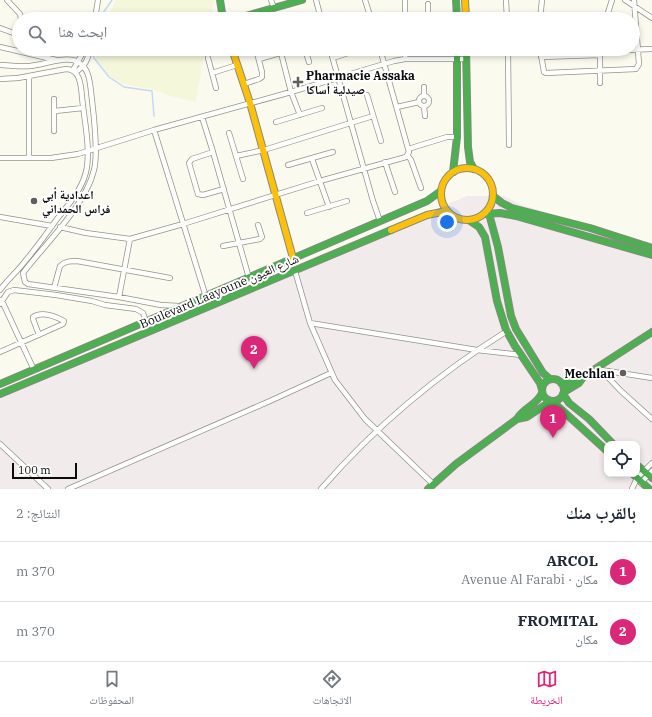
<!DOCTYPE html>
<html lang="ar">
<meta charset="utf-8">
<style>
body{margin:0;font-family:"IBM Plex Serif","Noto Naskh Arabic",serif;background:#f2f2f3;color:#1f2937;direction:rtl}
.controls{position:absolute;right:12px;bottom:12px;display:grid;overflow:hidden;border-radius:8px;box-shadow:0 2px 6px #0003}
.controls button{width:36px;height:36px;display:grid;place-items:center;padding:0;border:0;border-bottom:1px solid #e0e1e3;background:#fff;color:#1f2937;font:20px sans-serif}
.scale{position:absolute;left:12px;bottom:10px;width:65px;box-sizing:border-box;padding-left:4px;border:2px solid #0b0b0b;border-top:0;font-size:11px;line-height:14px;white-space:nowrap;color:#0b0b0b;-webkit-text-stroke:3px #fff;paint-order:stroke}
.you{position:absolute;left:447px;top:222px;width:14px;height:14px;margin:-10px;border:3px solid #fff;border-radius:50%;background:#1a73e8;box-shadow:0 0 0 6px #1a73e833}
.badge{display:grid;place-items:center;width:26px;height:26px;border-radius:50%;background:#db2777;color:#fff;font-size:13px;font-weight:700}
.pin{position:absolute;translate:-50% -33px;filter:drop-shadow(0 1px 2px #0008)}
.pin::after{content:'';position:absolute;top:21px;width:14px;height:12px;background:inherit;clip-path:polygon(0 0,100% 0,50% 100%)}
.list{margin:0;padding:0;list-style:none}
h2{display:flex;justify-content:space-between;align-items:center;height:52px;margin:0;padding:0 16px;font-size:17px}
h2 small{font-size:13px;font-weight:400;color:#747a83}
.list li{display:grid;grid-template-columns:26px 1fr auto;gap:12px;align-items:center;box-sizing:border-box;height:60px;padding:0 16px;border-top:1px solid #e0e1e3}
.list b{display:block;font-size:15px;white-space:nowrap}
.list p{margin:0;font-size:13px;white-space:nowrap;color:#747a83}
.list em{font-size:13px;font-style:normal;color:#747a83}
.icon{flex:none;width:22px;height:22px;fill:none;stroke:currentColor;stroke-width:2;stroke-linecap:round;stroke-linejoin:round}
.map{position:relative;flex:none;width:652px;height:489px;overflow:hidden;direction:ltr}
.search{position:absolute;background:#fff;box-shadow:0 2px 6px #0003;left:12px;right:12px;top:12px;height:44px;display:flex;align-items:center;gap:10px;box-sizing:border-box;padding:0 14px;border-radius:22px;color:#747a83;font-size:15px}
.sheet{height:172px;background:#fff}
nav{display:flex;justify-content:space-around;align-items:center;box-sizing:border-box;height:56px;border-top:1px solid #e0e1e3;background:#fff;font-size:11px;color:#747a83}
nav a{display:grid;justify-items:center;gap:2px}
nav .on{color:#db2777}
.map>svg:first-child{display:block}
.industrial{fill:#f2ebeb;fill-rule:evenodd}
.farmland{fill:#f4f7da}
.lines{fill:none;stroke-linecap:round;stroke-linejoin:round}
.stream{stroke:#c4daf4;stroke-width:1.5}
.street-casing{stroke:#93938d;stroke-width:6}
.fast-casing{stroke:#898984;stroke-width:8}
.slow-casing{stroke:#898984;stroke-width:8}
.street{stroke:#fefefc;stroke-width:4.5}
.fast{stroke:#4caf50;stroke-width:6}
.slow{stroke:#ffc107;stroke-width:6}
.poi-dot{fill:#5f5f5a;stroke:#fff;stroke-width:1.5}
.labels{text-anchor:middle;dominant-baseline:central;stroke-width:4;stroke-linejoin:round;paint-order:stroke}
.poi-label{font-size:12px;font-weight:bold;fill:#0b0b0b;stroke:#fff;text-anchor:start}
.street-label{font-size:12px;fill:#0b0b0b;stroke:#fff}
</style>
<div class="map">
<svg width="652" height="489" viewBox="0 0 652 489">
<rect width="100%" height="100%" fill="#fafaee"/>
<path class="industrial" d="M467 196H504L522 205 627 237 652 243V489H0V394L157 326ZM607 444H637V474H607Z"/>
<path class="farmland" d="M116 0H214L210 19H106Z
M95 49H205L196 102 170 96 161 92 150 89 123 84 110 76 96 59Z"/>
<g class="lines">
<path class="stream" d="M99 19 112 0
M91 49 94 58 109 77 124 87 152 91 154 116"/>
<defs>
<path id="street" d="M7 0 20 14 21 19
M271 0 274 8
M316 0 321 19
M365 0 371 19
M405 0V19
M506 0 507 19
M625 0 652 18
M428 4V19
M269 9 272 19
M95 19 98 0
M330 19 341 16 344 19
M540 19 542 0
M606 19 612 0
M0 28 19 35
M0 47 56 60
M280 49 291 92 300 115
M305 49 309 62
M330 49 373 201 380 221
M405 49V59
M508 49 509 145
M540 49 544 72 546 73 636 69 639 64 634 0
M600 51 652 49
M38 56V49
M541 57 600 55
M208 58 216 88
M333 58 351 52 353 49
M259 59 294 49
M0 65C10 65 20 67 30 66 44 65 66 55 78 62 91 69 90 87 92 100 94 117 98 155 94 170 86 205 45 244 23 273L25 282 28 284 119 297 161 305 179 306
M73 70 85 49
M76 72C84 66 89 60 89 49
M212 73 237 65
M29 76V158
M0 79 18 78 66 69C80 69 81 85 82 97 84 119 90 144 87 167 84 187 70 203 57 219 47 233 37 247 26 260 18 271 8 279 0 290
M600 83V53
M244 84 259 79 262 77V72L256 49
M424 87V96
M367 95 381 141
M419 101a5 5 0 1 1 10 0a5 5 0 1 1-10 0Z
M424 106 425 116
M397 107 419 102
M55 111 83 108
M202 117 213 152 249 278
M276 122 322 108
M154 130 206 297
M54 131V99
M229 133 243 179
M408 149 447 137H457
M213 152 192 159 189 163 198 194 203 195 224 189
M236 156 264 150 373 116
M408 156 411 160 421 188
M0 158H51L78 154 154 130 291 92 394 61 405 59H467
M312 159 329 207
M385 162 395 192
M288 165 333 152
M307 213 347 201
M0 217 52 226
M60 227 86 233 130 239 183 224 320 181 406 157 409 152 380 49
M223 246 260 239 262 237 258 225
M295 271 310 323 335 380 365 419 433 484
M54 288 60 266C65 261 71 261 77 261L170 278
M119 297 130 239
M0 300 2 301 34 370
M0 304 8 292 14 290 56 295 92 301 105 305 136 309 143 313 146 322
M310 323 477 350 521 355
M0 352 63 324 64 321C55 316 42 311 33 317V319L39 335
M598 367 621 391 652 419
M601 370 652 378
M0 444 48 489
M641 483 652 471
M68 489 270 401 331 373
M321 489C374 428 438 374 507 331
M632 489 637 478 652 463"/>
<path id="fast" d="M220 0 223 19
M456 0 457 19
M235 19 302 0
M466 49 468 147 470 162 474 169
M453 172 457 137V49
M493 196 502 203 512 208 590 228 652 248
M488 210 498 247 511 316 516 329 543 373 550 379
M484 214 500 213 516 216 652 255
M470 221 479 227 485 237 497 301 506 330 515 346 540 383 542 390
M542 390a11 11 0 1 1 22 0a11 11 0 1 1-22 0Z
M561 383 568 382 584 376 652 332
M0 384 427 201 441 191
M564 392 579 383 584 376
M0 394 391 230
M563 394 569 403 589 419 613 444
M553 402 607 451
M517 419 527 417 551 401
M637 465 652 478
M633 474 649 489
M428 489 456 464 517 419C523 408 537 405 542 393"/>
<path id="slow" d="M465 0 466 19
M232 49 250 103 293 258
M441 194a26 26 0 1 1 52 0a26 26 0 1 1-52 0Z
M391 230 427 215 447 211"/>
</defs>
<use href="#street" class="street-casing"/>
<use href="#fast" class="fast-casing"/>
<use href="#slow" class="slow-casing"/>
<use href="#street" class="street"/>
<use href="#fast" class="fast"/>
<use href="#slow" class="slow"/>
</g>
<g class="poi-dot">
<path d="M296 76h4v4h4v4h-4v4h-4v-4h-4v-4h4z"/>
<circle cx="34" cy="201" r="4"/>
<circle cx="623" cy="373" r="4"/>
</g>
<g class="labels">
<g class="poi-label">
<text x="306" y="75">Pharmacie Assaka<tspan x="306" dy="14">صيدلية أساكا</tspan></text>
<text x="42" y="194">اعدادية أبي<tspan x="42" dy="14">فراس الحمداني</tspan></text>
<text x="615" y="373" text-anchor="end">Mechlan</text>
</g>
<g class="street-label">
<text transform="translate(219 291) rotate(-23)">Boulevard Laayoune شارع العيون</text>
</g>
</g>
</svg>
<div class="controls">
<button><svg class="icon" aria-label="locate" viewBox="0 0 24 24"><circle cx="12" cy="12" r="6"/><path d="M12 2v4M12 18v4M2 12h4M18 12h4"/></svg></button>
</div>
<div class="scale">100 m</div>
<div class="you"></div>
<div class="pin badge" style="left:553px;top:438px">1</div>
<div class="pin badge" style="left:254px;top:369px">2</div>
<div class="search"><svg class="icon" aria-label="search" viewBox="0 0 24 24"><circle cx="10" cy="10" r="6"/><path d="M15 15l6 6"/></svg>ابحث هنا</div>
</div>
<section class="sheet">
<h2>بالقرب منك<small>النتائج: 2</small></h2>
<ul class="list">
<li><span class="badge">1</span><div><b>ARCOL</b><p>مكان · Avenue Al Farabi</p></div><em>370 m</em></li>
<li><span class="badge">2</span><div><b>FROMITAL</b><p>مكان</p></div><em>370 m</em></li>
</ul>
</section>
<nav>
<a class="on"><svg class="icon" aria-label="map" viewBox="0 0 24 24"><path d="M3 6l6-2 6 2 6-2v14l-6 2-6-2-6 2zM9 4v14M15 6v14"/></svg>الخريطة</a>
<a><svg class="icon" aria-label="directions" viewBox="0 0 24 24"><path d="M12 3l9 9-9 9-9-9zM9 14v-3h6M13 9l2 2-2 2"/></svg>الاتجاهات</a>
<a><svg class="icon" aria-label="saved" viewBox="0 0 24 24"><path d="M7 4h10v16l-5-4-5 4z"/></svg>المحفوظات</a>
</nav>
